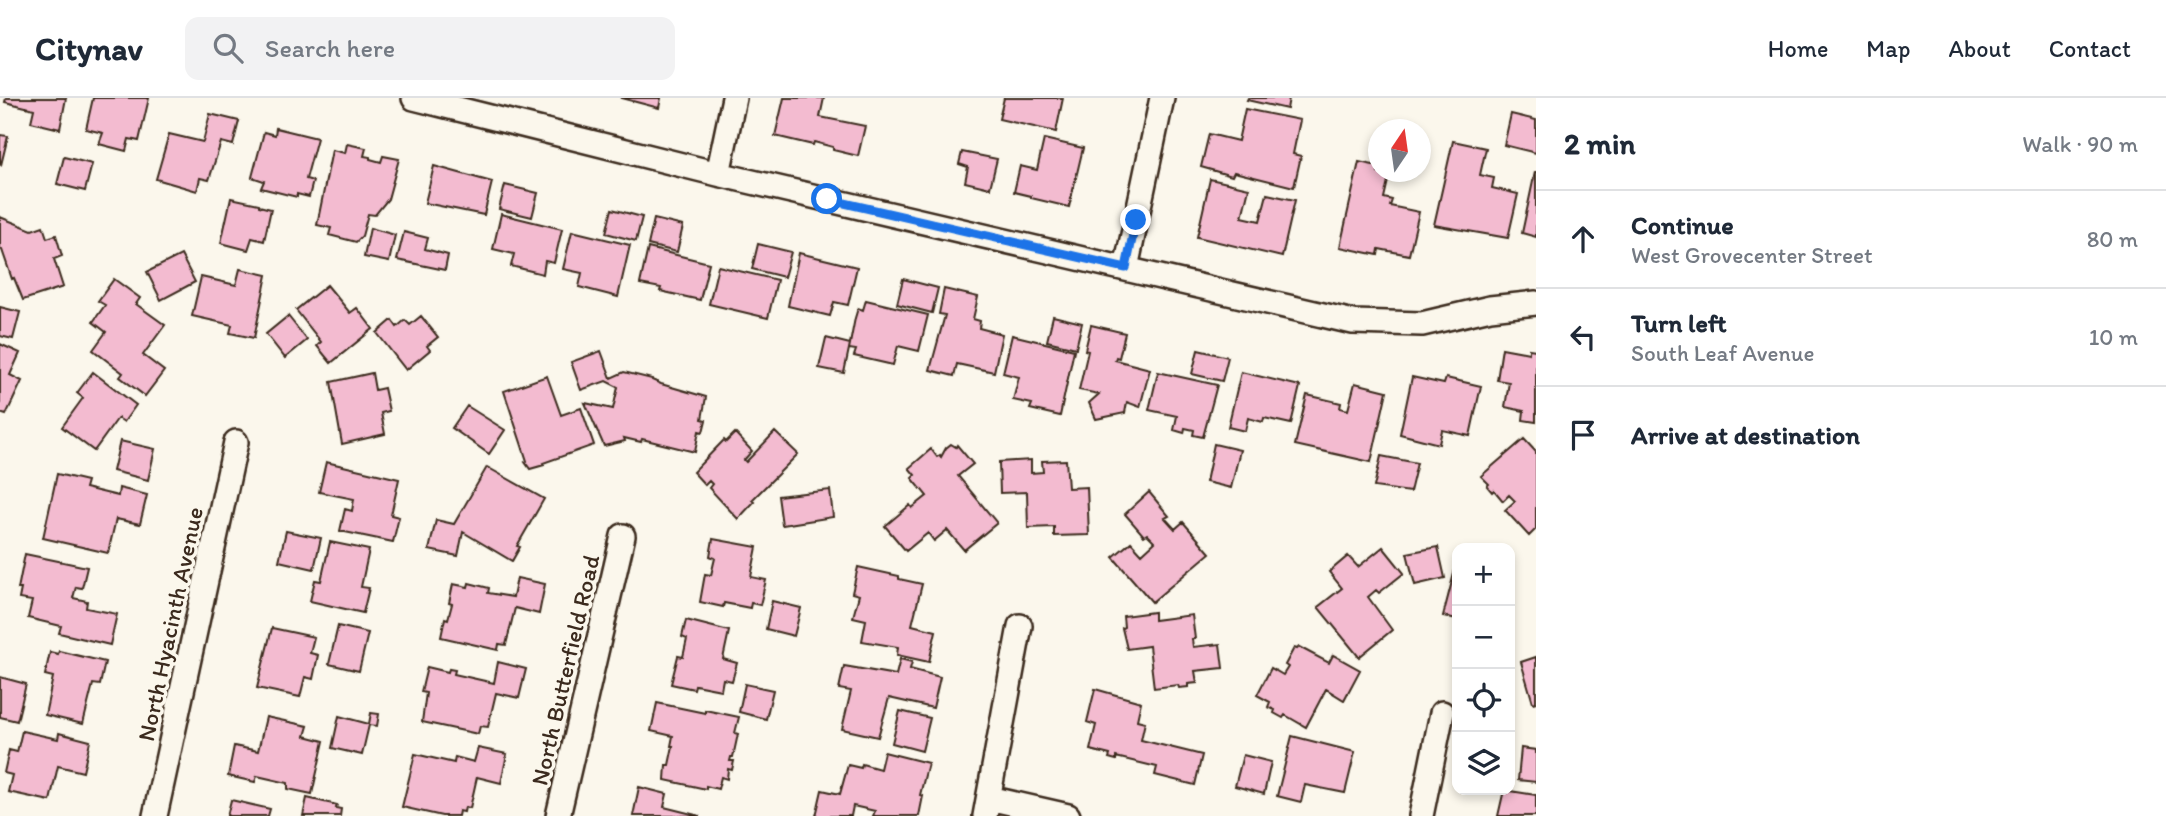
<!DOCTYPE html>
<meta charset="utf-8">
<style>
body{margin:0;font-family:Itim,sans-serif;background:#f2f2f3;color:#1f2937}
.controls{position:absolute;right:21px;bottom:21px;display:grid;overflow:hidden;border-radius:14px;box-shadow:0 4px 10px #0003}
.controls button{width:63px;height:63px;display:grid;place-items:center;padding:0;border:0;border-bottom:2px solid #e0e1e3;background:#fff;color:#1f2937;font:35px sans-serif}
.compass{position:absolute;left:1368px;top:21px;width:63px;height:63px;border-radius:50%;background:#fff;box-shadow:0 4px 10px #0003;rotate:13deg}
.stop{position:absolute;width:21px;height:21px;margin:-16px;border:5px solid #1a73e8;border-radius:50%;background:#fff}
.stop.end{background:#1a73e8;border-color:#fff;box-shadow:0 2px 7px #0008}
.list{margin:0;padding:0;list-style:none}
h2{display:flex;justify-content:space-between;align-items:center;height:91px;margin:0;padding:0 28px;font-size:30px}
h2 small{font-size:23px;font-weight:400;color:#747a83}
.list li{display:grid;grid-template-columns:46px 1fr auto;gap:21px;align-items:center;box-sizing:border-box;height:98px;padding:0 28px;border-top:2px solid #e0e1e3}
.list b{display:block;font-size:26px;white-space:nowrap}
.list p{margin:0;font-size:23px;white-space:nowrap;color:#747a83}
.list em{font-size:23px;font-style:normal;color:#747a83}
.icon{flex:none;width:38px;height:38px;fill:none;stroke:currentColor;stroke-width:2;stroke-linecap:round;stroke-linejoin:round}
.map{position:relative;flex:none;width:1536px;height:718px;overflow:hidden}
header{display:flex;align-items:center;gap:42px;box-sizing:border-box;height:98px;padding:0 35px;background:#fff;border-bottom:2px solid #e0e1e3}
header strong{font-size:33px}
nav{display:flex;gap:38px;margin-inline-start:auto;font-size:24px}
.search{width:490px;height:63px;background:#f2f2f3;display:flex;align-items:center;gap:18px;box-sizing:border-box;padding:0 24px;border-radius:14px;color:#747a83;font-size:26px}
main{display:flex}
aside{flex:1;background:#fff}
.map>svg:first-child{display:block}
.building{fill:#f3bbd0;stroke:#3b2a1e;stroke-width:2}
.lines{fill:none;stroke-linecap:round;stroke-linejoin:round}
.street-casing{stroke:#3b2a1e;stroke-width:28}
.street{stroke:#fbf7ec;stroke-width:23}
.route{stroke:#1a73e8;stroke-width:9}
.labels{text-anchor:middle;dominant-baseline:central;stroke-width:7;stroke-linejoin:round;paint-order:stroke}
.street-label{font-size:24px;fill:#3b2a1e;stroke:#fbf7ec}
</style>
<header>
<strong>Citynav</strong>
<div class="search"><svg class="icon" aria-label="search" viewBox="0 0 24 24"><circle cx="10" cy="10" r="6"/><path d="M15 15l6 6"/></svg>Search here</div>
<nav><a>Home</a><a>Map</a><a>About</a><a>Contact</a></nav>
</header>
<main>
<div class="map">
<svg width="1536" height="718" viewBox="0 0 1536 718">
<rect width="100%" height="100%" fill="#fbf7ec"/>
<filter id="ink" filterUnits="userSpaceOnUse"><feTurbulence type="fractalNoise" baseFrequency=".0143" numOctaves="2"/><feDisplacementMap in="SourceGraphic" scale="14" xChannelSelector="R" yChannelSelector="G"/><feConvolveMatrix kernelMatrix="1 2 1 2 8 2 1 2 1" color-interpolation-filters="sRGB"/></filter>
<g filter="url(#ink)">
<path class="building" d="M6 0H66L60 31 31 24 34 11 5 4Z
M93 0H149L139 43 129 41 126 53 99 46 103 35 86 31Z
M621 0H661L659 10Z
M784 0H824L820 19 865 28 858 58 833 52V49L814 44 813 47 775 38Z
M1004 0H1063L1056 34 999 21Z
M1248 0H1289L1287 11 1247 2Z
M1245 11 1300 22 1293 56 1301 58 1294 89 1234 74 1232 78 1201 69 1209 36 1238 43Z
M210 16 239 23 233 47 221 44 209 82 200 80 197 93 156 81 169 36 203 44Z
M1511 16 1536 22V55L1504 47Z
M276 30 317 40 306 81 313 83 309 99 297 96V99L261 90 264 83 252 79 264 34 275 37Z
M0 37 8 38 1 67 0 66Z
M1044 41 1083 50 1069 109 1031 100V98L1014 94 1020 68 1037 72Z
M1453 43 1486 50 1480 77 1494 80 1492 90 1518 96 1508 140 1434 127Z
M347 46 366 50 364 58 370 59V61L381 64 383 58 399 61 388 101 375 117 368 116 362 138 356 144 329 137 331 130 317 127 332 52 345 55Z
M962 54 997 61 990 90 965 84 968 69 959 66Z
M64 59 92 66 85 93 57 86Z
M1359 64 1378 68V74H1390L1384 100 1392 102 1390 108 1419 114 1409 157 1379 151 1378 157 1340 149Z
M434 68 492 84 484 117 425 105Z
M1535 74H1536V139L1522 135Z
M1210 81 1249 90 1242 119 1260 123 1267 96 1295 102 1282 159 1197 139Z
M505 87 538 95 532 119 499 111Z
M231 100 259 106V108L271 111 264 143 252 140 248 152 221 145Z
M612 111 642 119 636 143 606 135Z
M501 116 562 131 554 165 545 163 543 176 511 168 514 156 493 151Z
M0 119 32 132 43 128 47 140 56 137 62 158 54 161 63 189 23 202 14 180 12 181 2 152 0 151Z
M654 121 683 128 677 154 648 147Z
M370 130 395 137 389 164 364 159Z
M572 133 630 147 618 199 579 189 582 175 563 171Z
M404 134 428 140 425 151 448 157 445 172 397 162Z
M758 146 791 154 784 179 752 171Z
M648 150 709 165 700 202 660 193 661 190 640 186Z
M799 155 857 169 848 207 834 204 830 218 788 208Z
M181 157 195 184 161 202 147 174Z
M718 168 777 182 768 220 709 206Z
M240 171 267 177 254 240 230 235 232 227 192 218 201 179 236 187Z
M114 181 140 200 136 206 165 227 143 257 164 273 145 298 120 279 123 275 93 252 106 234 93 224 105 207 98 203Z
M903 181 938 190 932 215 897 206Z
M327 187 350 215 357 210 373 231 331 265 317 248 321 244 296 212Z
M944 191 978 199 973 221 980 223 979 230 1002 236 994 274 957 266 954 278 930 272 945 217 939 216Z
M866 202 928 217 919 253 898 248 893 267 854 258 856 252 849 251 855 220 858 210 863 212Z
M0 209 20 214 13 241 0 238Z
M288 218 307 242 285 260 266 236Z
M421 218 438 239 427 248 430 252 406 272 377 235 392 222 397 229 405 222 410 227Z
M1053 218 1082 225 1076 250 1047 243Z
M1091 227 1125 235 1119 260 1116 259 1115 262 1150 271 1140 309 1127 304 1125 315 1096 321 1089 305 1099 296 1079 292 1088 253 1085 252Z
M1012 237 1074 252 1060 318 1030 311 1032 306 1013 302 1019 279 1003 275Z
M826 240 850 246 844 275 819 270Z
M0 246 20 255 10 277 22 283 6 317 0 315Z
M1502 250 1529 255V251L1536 252V324L1523 322 1524 313 1505 309 1509 284 1497 282Z
M1198 252 1228 259 1222 283 1192 276Z
M601 253 611 280 624 274 652 281V282L661 286 706 299 702 321 706 322 703 334 699 333 695 354 642 341 641 344 624 340 625 343 604 348 585 305 613 311 618 289 606 283 581 292 571 264Z
M93 274 136 307 124 324 118 320 94 353 62 329 83 300 77 295Z
M1158 274 1217 287 1203 339 1193 337 1194 332 1185 330 1184 335 1174 332 1177 318 1149 312Z
M1241 274 1300 288 1291 326 1264 320 1263 324 1248 320 1245 333 1228 329Z
M372 275 375 292 384 290 389 313 381 315 385 336 342 346 331 284Z
M547 278 561 317 581 310 594 347 543 365 544 367 530 371 525 364 527 363 504 293Z
M1412 279 1444 286 1446 280 1481 288 1470 338 1442 332 1439 346 1400 336Z
M1355 285 1387 293 1371 364 1295 347 1307 297 1341 305 1340 310 1348 312Z
M467 308 505 332 489 356 452 330Z
M775 334 798 356 752 402 754 404 738 421 709 390 712 386 709 383 705 387 693 374 724 342 726 344 735 335 752 353 744 362 746 364Z
M1524 341 1536 354V431L1529 438 1505 412 1515 403 1509 397 1503 403 1494 392 1492 394 1487 388 1489 386 1481 378Z
M120 343 155 351 148 382 113 373Z
M951 346 956 349 957 347 973 366 958 378 997 425 964 452 947 432 934 443 928 435 906 453 885 428 910 407 912 410 927 398 912 380 915 377 909 370 931 351 937 359 940 357 941 359 946 350Z
M1214 346 1240 352 1231 390 1206 384Z
M1381 358 1417 365 1410 394 1374 389Z
M1031 362V375L1043 374 1042 363 1066 362 1068 390 1087 389 1089 437 1054 438V429L1028 430 1027 394 1000 395 999 364Z
M326 364 399 381 391 417 399 419 393 444 340 433 345 411 352 413 354 401 319 394Z
M487 369 544 401 517 448 520 449 512 463 463 434 458 458 429 452 436 422 454 426Z
M57 376 87 383 85 390 118 398 119 390 147 397 140 426 116 421 108 455 43 440Z
M830 392 833 419 782 427 778 398Z
M1149 394 1169 418 1165 420 1175 431 1183 424 1210 455 1152 504 1113 459 1131 444 1142 456 1155 444 1147 436 1144 438 1125 416Z
M286 433 321 440 314 471 279 463Z
M713 441 757 449 751 479 766 482 760 507 751 505 750 510 724 505 723 509 700 504 705 476 711 477 715 460 710 458Z
M330 444 369 452 361 489 369 490 363 515 310 503 315 482 321 483Z
M1383 449 1404 475 1379 495 1376 492 1368 499 1392 532 1359 559 1318 509 1342 490 1329 474 1348 458 1358 469Z
M1438 449 1445 480 1415 487 1407 455Z
M25 456 87 469 82 490 76 489 73 500 87 503 86 510 117 516 110 547 59 535 61 528 28 520 32 503 19 501 21 491H18Z
M1457 464V521L1443 518Z
M858 469 899 478V481L922 486 912 527 936 533 929 564 897 557 898 549 862 543 866 522 853 519 859 497 852 495Z
M517 480 545 486 539 516 515 510 506 547 499 546 498 552 441 539 445 520 448 521 452 506 449 505 453 486 468 489 469 485 489 490 488 495 513 499Z
M772 503 801 510 794 538 766 531Z
M1154 514V522L1192 517 1195 541H1192L1193 549 1220 546 1223 570 1195 573 1197 585 1188 586V589L1179 590 1178 587 1154 590 1149 548 1127 551 1122 530 1124 529 1123 518Z
M686 522 729 533 723 561 737 565 732 583 723 581 721 592 695 587 694 591 671 586 678 558 683 559 687 541 682 539Z
M338 528 368 535 359 573 329 566Z
M272 530 314 539 310 555 318 557 313 581 305 579 300 599 257 590Z
M1299 549 1329 565 1333 557 1360 572 1344 602 1326 591 1306 629 1285 617 1283 620 1274 615 1275 612 1268 609 1270 604 1257 597 1271 570 1283 577 1288 569 1285 567 1294 550 1297 551Z
M59 553 105 564 100 587 93 586 83 626 45 617 53 579 45 577 50 554 58 556Z
M1536 559V604L1533 605 1521 564Z
M900 561 912 564 910 571 940 579 933 610 889 600 878 639 842 631 851 593 839 591 844 568 896 577Z
M498 564 526 571 519 600 496 595 488 629 480 628 478 636 422 624 426 595 421 594 427 569 448 574 449 571 455 572 454 576 494 585Z
M0 579 26 586 17 623 0 619Z
M745 586 773 592 766 621 739 614Z
M1095 591 1141 604 1137 622 1145 624 1141 642 1202 657 1195 687 1155 677 1157 669 1116 659V662L1109 660 1110 657 1090 652 1096 627 1087 624Z
M657 605 705 615V612L739 619 735 635 738 636 733 659H731L730 663H734L732 672 728 671 727 681 721 679 718 691 706 688V691L665 682 666 667H669L673 648H671L673 638 651 633Z
M900 613 930 620 922 653 892 645Z
M371 615 379 616 377 628 369 627 362 657 332 650 339 618 369 626Z
M266 619 308 628 305 638 324 643 312 696 288 691V685L257 678 255 684 228 678 234 648 258 653Z
M22 633 58 641 59 635 90 643 83 674 58 668 50 703 8 694 12 677 4 675 9 652 17 654Z
M1292 638 1355 654 1345 695 1305 687 1301 704 1277 698Z
M478 650 507 656 501 685 477 679 470 710 465 709 464 714 459 713 458 718H442L402 709 415 656 454 665 455 659 474 664Z
M1521 650 1536 652V684L1518 682Z
M884 654 928 665 920 697 923 698 919 718H873L875 713 853 708 851 718H816L822 692 840 696 848 667 861 670 862 666 880 671Z
M1243 657 1271 664 1264 696 1235 688Z
M639 689 667 696 664 709 700 718H633Z
M1504 692 1536 697V718H1498Z
M307 700 337 707 336 710 341 711 340 718H303Z
M231 702 270 711 268 718H227Z"/>
<g class="lines">
<defs>
<path id="street" d="M414 0 718 76 1353 224 1422 226 1490 210 1536 205
M718 76 734 0
M1126 170 1162 0
M989 700 1068 718
M155 718 236 344
M558 718 623 438
M985 718 1020 528
M1421 718 1442 615"/>
</defs>
<use href="#street" class="street-casing"/>
<use href="#street" class="street"/>
</g>
</g>
<g class="lines" filter="url(#ink)">
<path class="route" d="M827 101 1126 170 1136 122"/>
</g>
<g class="labels">
<g class="street-label">
<text transform="translate(170 526) rotate(-78)">North Hyacinth Avenue</text>
<text transform="translate(565 572) rotate(-77)">North Butterfield Road</text>
</g>
</g>
</svg>
<div class="controls">
<button>+</button>
<button>−</button>
<button><svg class="icon" aria-label="locate" viewBox="0 0 24 24"><circle cx="12" cy="12" r="6"/><path d="M12 2v4M12 18v4M2 12h4M18 12h4"/></svg></button>
<button><svg class="icon" aria-label="layers" viewBox="0 0 24 24"><path d="M12 4l9 5-9 5-9-5zM3 14l9 5 9-5"/></svg></button>
</div>
<svg class="compass" viewBox="-18 -18 36 36"><path d="M0-13l5 13h-10z" fill="#e53935"/><path d="M0 13l5-13h-10z" fill="#747a83"/></svg>
<div class="stop" style="left:827px;top:101px"></div>
<div class="stop end" style="left:1136px;top:122px"></div>
</div>
<aside>
<h2>2 min<small>Walk · 90 m</small></h2>
<ul class="list">
<li><svg class="icon" aria-label="ahead" viewBox="0 0 24 24"><path d="M12 20V5M6 11l6-6 6 6"/></svg><div><b>Continue</b><p>West Grovecenter Street</p></div><em>80 m</em></li>
<li><svg class="icon" aria-label="left" viewBox="0 0 24 24"><path d="M17 20v-9H6M10 6l-5 5 5 5"/></svg><div><b>Turn left</b><p>South Leaf Avenue</p></div><em>10 m</em></li>
<li><svg class="icon" aria-label="arrive" viewBox="0 0 24 24"><path d="M6 21V4h12l-3 4 3 4H6"/></svg><div><b>Arrive at destination</b></div></li>
</ul>
</aside>
</main>
